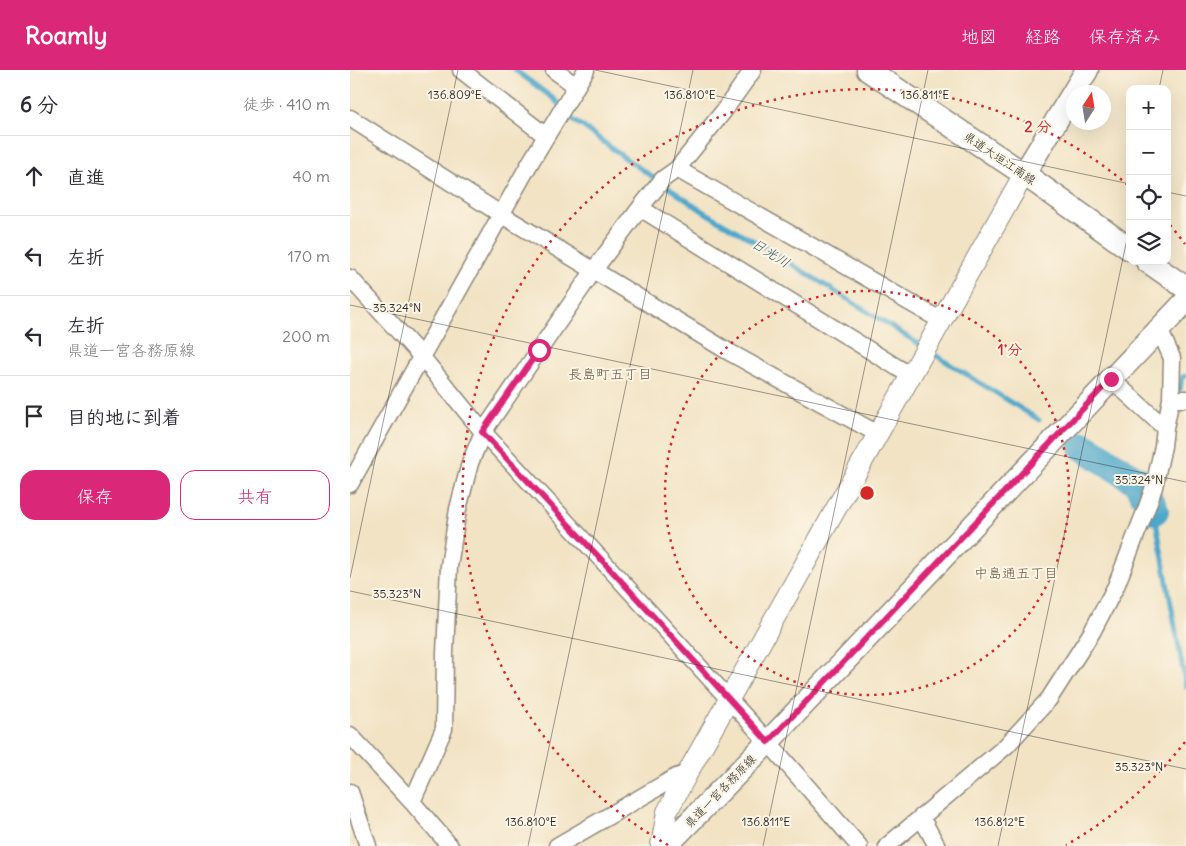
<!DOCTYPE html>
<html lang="ja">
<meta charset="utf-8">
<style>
body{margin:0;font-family:Delius,"Klee One",sans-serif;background:#f7f7f7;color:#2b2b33}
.controls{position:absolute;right:15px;top:15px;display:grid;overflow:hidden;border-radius:10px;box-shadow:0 5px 20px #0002}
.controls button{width:45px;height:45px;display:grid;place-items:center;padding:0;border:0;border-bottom:1px solid #e1e1e2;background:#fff;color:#2b2b33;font:25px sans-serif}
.compass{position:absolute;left:716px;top:15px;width:45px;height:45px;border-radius:50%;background:#fff;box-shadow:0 5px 20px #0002;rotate:12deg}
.stop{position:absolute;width:15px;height:15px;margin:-11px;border:4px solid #db2777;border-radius:50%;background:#fff}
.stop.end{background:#db2777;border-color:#fff;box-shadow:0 1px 5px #0008}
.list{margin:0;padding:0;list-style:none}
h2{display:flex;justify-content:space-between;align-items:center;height:65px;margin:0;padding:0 20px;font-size:21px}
h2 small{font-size:16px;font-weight:400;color:#7c7c81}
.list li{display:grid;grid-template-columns:32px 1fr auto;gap:15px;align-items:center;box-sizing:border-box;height:80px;padding:0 20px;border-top:1px solid #e1e1e2}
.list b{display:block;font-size:19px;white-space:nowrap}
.list p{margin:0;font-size:16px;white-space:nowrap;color:#7c7c81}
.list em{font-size:16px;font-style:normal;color:#7c7c81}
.actions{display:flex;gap:10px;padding:15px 20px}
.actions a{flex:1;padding:11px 0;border:1px solid #db2777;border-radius:15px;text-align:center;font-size:18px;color:#db2777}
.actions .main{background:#db2777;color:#fff}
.icon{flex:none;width:28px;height:28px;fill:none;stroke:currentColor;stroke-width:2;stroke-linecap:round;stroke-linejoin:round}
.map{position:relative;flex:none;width:836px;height:776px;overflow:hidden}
header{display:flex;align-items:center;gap:30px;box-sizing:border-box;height:70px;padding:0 25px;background:#db2777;color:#fff}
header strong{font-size:24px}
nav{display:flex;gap:28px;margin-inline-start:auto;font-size:18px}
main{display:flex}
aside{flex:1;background:#fff}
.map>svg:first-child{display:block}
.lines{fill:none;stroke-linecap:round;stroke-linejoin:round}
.stream{stroke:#4ea7cb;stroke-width:5}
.river{stroke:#4ea7cb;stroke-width:30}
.minor-casing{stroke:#8e8778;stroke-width:19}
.tertiary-casing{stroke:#8e8778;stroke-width:22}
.secondary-casing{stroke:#8e8778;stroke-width:25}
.minor{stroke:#fff;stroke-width:16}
.tertiary{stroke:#fff;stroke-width:20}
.secondary{stroke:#fff;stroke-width:22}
.route{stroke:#db2777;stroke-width:6}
.ticks{fill:none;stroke:#2b2b2b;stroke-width:1;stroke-opacity:0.45}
.ring{fill:none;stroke:#d62828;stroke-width:2.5;stroke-dasharray:2.5 5}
.labels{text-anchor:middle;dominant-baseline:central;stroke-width:4;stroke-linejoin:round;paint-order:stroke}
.street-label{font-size:12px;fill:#2b2b2b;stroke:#fcf5e5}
.water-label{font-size:14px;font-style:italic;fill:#395d6b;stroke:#fcf5e5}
.neighbourhood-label{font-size:14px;fill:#6d5c49;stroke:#fcf5e5}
.ticks-label{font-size:12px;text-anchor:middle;fill:#2b2b2b;stroke:#fcf5e5;stroke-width:4;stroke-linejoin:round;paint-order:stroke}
.centre{fill:#d62828;stroke:#fcf5e5;stroke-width:2.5}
.ring-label{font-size:15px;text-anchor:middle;font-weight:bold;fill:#d62828;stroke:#fcf5e5;stroke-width:4;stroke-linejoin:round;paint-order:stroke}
</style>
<header>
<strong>Roamly</strong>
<nav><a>地図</a><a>経路</a><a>保存済み</a></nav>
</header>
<main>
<aside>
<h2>6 分<small>徒歩 · 410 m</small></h2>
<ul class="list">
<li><svg class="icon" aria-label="ahead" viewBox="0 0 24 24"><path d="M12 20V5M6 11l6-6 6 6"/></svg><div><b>直進</b></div><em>40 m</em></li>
<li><svg class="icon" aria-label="left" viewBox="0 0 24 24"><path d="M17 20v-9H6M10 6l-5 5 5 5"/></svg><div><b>左折</b></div><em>170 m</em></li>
<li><svg class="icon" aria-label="left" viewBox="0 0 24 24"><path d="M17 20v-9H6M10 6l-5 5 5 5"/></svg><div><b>左折</b><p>県道一宮各務原線</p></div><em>200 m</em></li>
<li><svg class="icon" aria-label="arrive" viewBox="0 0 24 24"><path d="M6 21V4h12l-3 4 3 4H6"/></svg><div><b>目的地に到着</b></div></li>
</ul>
<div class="actions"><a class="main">保存</a><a>共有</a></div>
</aside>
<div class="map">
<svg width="836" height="776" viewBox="0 0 836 776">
<rect width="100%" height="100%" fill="#fcf5e5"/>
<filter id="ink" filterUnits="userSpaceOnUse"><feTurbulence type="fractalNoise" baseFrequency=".02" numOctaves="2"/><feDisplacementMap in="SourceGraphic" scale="10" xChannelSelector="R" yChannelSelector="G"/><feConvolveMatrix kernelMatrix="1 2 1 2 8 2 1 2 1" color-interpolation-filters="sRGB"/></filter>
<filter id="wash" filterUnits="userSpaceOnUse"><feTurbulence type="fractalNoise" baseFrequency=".0096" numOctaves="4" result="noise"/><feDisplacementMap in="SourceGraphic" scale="20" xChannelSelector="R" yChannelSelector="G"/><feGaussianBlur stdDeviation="1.12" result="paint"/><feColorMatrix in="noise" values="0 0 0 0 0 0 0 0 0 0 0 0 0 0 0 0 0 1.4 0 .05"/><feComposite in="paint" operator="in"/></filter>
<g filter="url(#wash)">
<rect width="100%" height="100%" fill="#f2e3c5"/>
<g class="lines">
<path class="stream" d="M165 0 204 29 225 52 231 55 275 88 354 142 416 178 572 276
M579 281 689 350
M830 319 832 307 836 306
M805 435 804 440 836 617"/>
<path class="river" d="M733 376 787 411 804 440"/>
</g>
</g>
<g filter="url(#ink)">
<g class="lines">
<defs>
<path id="minor" d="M111 0 196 66
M204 0 226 16
M0 48 152 145 379 282 528 364
M327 99 592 251
M290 138 561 306
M0 208 71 286 133 362 262 501 418 672 509 776
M761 309 815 358
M821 329H836
M0 414 180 93 236 0
M0 665 62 732 100 776
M0 722 18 776
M62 732 94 659 95 583 99 496 108 439 120 393 133 362 244 200 290 138 313 109 327 99 373 42 403 0
M571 747 587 776
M207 776 326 707 337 704
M537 776 656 676 699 629 742 562 766 516 797 437 804 417 813 376 815 358 821 329 822 288 809 259"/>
<path id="tertiary" d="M311 776 317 742 337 704 674 104"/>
<path id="secondary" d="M518 0 674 104 780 179
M674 104 737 0
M797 191 836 218
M316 776 418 672 836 231"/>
</defs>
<use href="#minor" class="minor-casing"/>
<use href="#tertiary" class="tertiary-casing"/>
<use href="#secondary" class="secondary-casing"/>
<use href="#minor" class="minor"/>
<use href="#tertiary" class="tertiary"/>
<use href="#secondary" class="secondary"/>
</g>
</g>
<g class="lines" filter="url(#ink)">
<path class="route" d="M189 280 132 362 262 501 418 672 761 309"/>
</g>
<path class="ticks" d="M245 0 780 114M809 19 813 0M817 122 836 126M0 235 836 412M0 508 108 0M0 521 836 699M178 776 343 0M413 776 578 0M648 776 780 155"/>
<g class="ring">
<circle cx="517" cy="423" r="202"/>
<path d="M835 672A404 404 0 0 1 716 775M318 775A404 404 0 1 1 779 116M820 155A404 404 0 0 1 835 174"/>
</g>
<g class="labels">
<g class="street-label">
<text transform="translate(650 88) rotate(34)">県道大垣江南線</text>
<text transform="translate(370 721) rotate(-46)">県道一宮各務原線</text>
</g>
<g class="water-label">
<text transform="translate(421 183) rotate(32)">日光川</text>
</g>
<g class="neighbourhood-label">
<text x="260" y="304">長島町五丁目</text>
<text x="666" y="503">中島通五丁目</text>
</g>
</g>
<g class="ticks-label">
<text x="105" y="29">136.809°E</text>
<text x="340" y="29">136.810°E</text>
<text x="575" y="29">136.811°E</text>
<text x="47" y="242">35.324°N</text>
<text x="789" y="414">35.324°N</text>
<text x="47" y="528">35.323°N</text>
<text x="789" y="701">35.323°N</text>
<text x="181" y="756">136.810°E</text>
<text x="416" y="756">136.811°E</text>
<text x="650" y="756">136.812°E</text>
</g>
<circle cx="517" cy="423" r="8" class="centre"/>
<g class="ring-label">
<text x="688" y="62">2 分</text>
<text x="660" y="285">1 分</text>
</g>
</svg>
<div class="controls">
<button>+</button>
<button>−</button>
<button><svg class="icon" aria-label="locate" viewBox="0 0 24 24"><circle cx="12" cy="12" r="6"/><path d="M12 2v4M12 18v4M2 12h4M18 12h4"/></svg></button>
<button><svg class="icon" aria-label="layers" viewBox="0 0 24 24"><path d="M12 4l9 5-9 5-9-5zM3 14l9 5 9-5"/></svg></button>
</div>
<svg class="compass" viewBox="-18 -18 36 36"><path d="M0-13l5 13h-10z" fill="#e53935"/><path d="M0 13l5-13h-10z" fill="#7c7c81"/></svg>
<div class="stop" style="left:189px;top:280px"></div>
<div class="stop end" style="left:761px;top:309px"></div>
</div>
</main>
